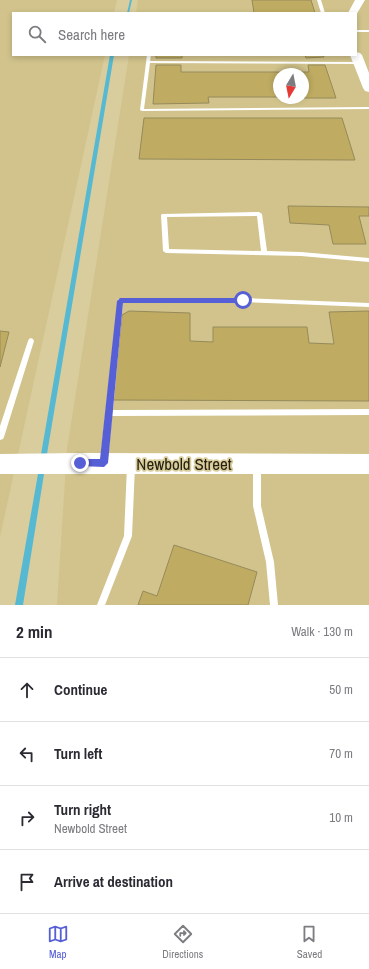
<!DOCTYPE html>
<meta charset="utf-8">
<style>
body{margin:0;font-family:"Archivo Narrow",sans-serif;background:#f2f2f3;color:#2b2b33}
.compass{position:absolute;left:273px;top:68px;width:36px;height:36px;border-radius:50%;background:#fff;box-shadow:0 2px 6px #0003;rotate:190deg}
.stop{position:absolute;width:12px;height:12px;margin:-9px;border:3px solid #575fd6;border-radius:50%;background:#fff}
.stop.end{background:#575fd6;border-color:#fff;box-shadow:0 1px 4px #0008}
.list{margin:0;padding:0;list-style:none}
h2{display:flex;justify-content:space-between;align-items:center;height:52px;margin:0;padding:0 16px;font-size:17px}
h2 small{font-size:13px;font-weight:400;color:#7c7c81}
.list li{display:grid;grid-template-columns:26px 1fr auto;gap:12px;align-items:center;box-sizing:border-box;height:64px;padding:0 16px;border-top:1px solid #e1e1e2}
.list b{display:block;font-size:15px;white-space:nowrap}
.list p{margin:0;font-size:13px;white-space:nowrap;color:#7c7c81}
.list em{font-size:13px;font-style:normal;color:#7c7c81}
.icon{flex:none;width:22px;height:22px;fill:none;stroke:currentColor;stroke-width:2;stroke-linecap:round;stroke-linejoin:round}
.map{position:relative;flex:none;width:369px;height:605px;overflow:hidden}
.search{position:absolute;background:#fff;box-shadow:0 2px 6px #0003;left:12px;right:12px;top:12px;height:44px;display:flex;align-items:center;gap:10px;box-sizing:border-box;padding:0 14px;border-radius:0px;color:#7c7c81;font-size:15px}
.sheet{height:308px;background:#fff}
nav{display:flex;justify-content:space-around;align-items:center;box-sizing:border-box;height:56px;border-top:1px solid #e1e1e2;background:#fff;font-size:11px;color:#7c7c81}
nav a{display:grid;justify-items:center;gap:2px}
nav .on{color:#575fd6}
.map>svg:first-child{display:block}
.built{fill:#d1c38b;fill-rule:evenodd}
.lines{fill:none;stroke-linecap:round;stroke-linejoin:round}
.stream{fill:#57b9d1;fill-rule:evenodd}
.building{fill:#bfac62;stroke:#958a5b}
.lane{fill:#fff;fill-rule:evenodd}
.secondary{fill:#fff;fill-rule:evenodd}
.route{fill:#575fd6}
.labels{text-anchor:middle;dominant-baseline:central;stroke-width:3.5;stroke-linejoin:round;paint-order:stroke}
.near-street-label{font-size:17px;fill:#27220f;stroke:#d9cd9d}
</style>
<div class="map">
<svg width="369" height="605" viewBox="0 0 369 605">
<rect width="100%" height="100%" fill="#d9cd9d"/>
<path class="built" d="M0 0H117L114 13H13V55H105L0 537Z
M138 0H369V605H57L67 449 129 55H356V13H136ZM279 74H303V98H279Z"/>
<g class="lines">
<path class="stream" d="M130 0H132L129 13H127Z
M110 55H114L46 460 45 462 43 463 41 462 40 460Z
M42 465 44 466 45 468 23 605H15L39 468 40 466Z"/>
</g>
<path class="building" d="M252 0H311L315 13H254Z
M156 55H182V58H156Z
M305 55H323L324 57 306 58Z
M156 65H181V72H309L308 65H325L336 98H303V74H279V97H208L209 103 153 104Z
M144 118H342L355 160 139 159Z
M288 206 369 207V216H359L366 244H333L329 225 290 223Z
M129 311 190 313V341L213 342V327H307L309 343 334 344 329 312 369 311V401L113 400 122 315Z
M0 331 9 332 0 367Z
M174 545 257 572 248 605H138L143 591 157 596Z"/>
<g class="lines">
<path class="lane" d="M317 0H321L325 13H321Z
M356 30H369V32H356Z
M147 55H151L150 61 359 62 361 63 359 64 150 63 144 109 369 107V109L142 111 140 110Z
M259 212 262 214 267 251 301 252 369 258V262L301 256 166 253 163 251 161 215 162 214ZM257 216 261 251 169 249 167 217Z
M243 298 369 303V307L243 302 123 303 113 410 369 409V415L112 416 108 461 107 463 104 464 101 463 100 461 118 299Z
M31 338 33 339 34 341 4 437 3 439 0 440V426L28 341 29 339Z
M131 462 134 464 135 466 132 536 105 605H97L124 536 127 466 128 464Z
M257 462 260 464 261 466V506L274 562 278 605H270L266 562 253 506V466L254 464Z"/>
<path class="secondary" d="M355 0H365L356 15V13H348Z
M356 52 360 53 362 55 369 73V92L365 91 363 88 350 55H356Z
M80 453 369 454V474H0V454Z"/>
</g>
<path class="route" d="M120 298H243L246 300 243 303H123L108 463 104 467 80 466 76 463 80 459H100L117 301Z"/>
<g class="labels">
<g class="near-street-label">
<text x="184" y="463">Newbold Street</text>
</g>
</g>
</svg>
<svg class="compass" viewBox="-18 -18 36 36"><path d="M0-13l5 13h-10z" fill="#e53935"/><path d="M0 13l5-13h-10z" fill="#7c7c81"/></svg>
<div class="stop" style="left:243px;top:300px"></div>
<div class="stop end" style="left:80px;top:463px"></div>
<div class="search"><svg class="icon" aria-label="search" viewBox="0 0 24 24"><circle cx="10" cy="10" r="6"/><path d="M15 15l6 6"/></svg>Search here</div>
</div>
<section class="sheet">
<h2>2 min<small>Walk · 130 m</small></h2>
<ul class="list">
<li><svg class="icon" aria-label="ahead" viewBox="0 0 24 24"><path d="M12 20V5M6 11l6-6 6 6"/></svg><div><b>Continue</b></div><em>50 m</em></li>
<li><svg class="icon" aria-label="left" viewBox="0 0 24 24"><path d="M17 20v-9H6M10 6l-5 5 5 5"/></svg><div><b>Turn left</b></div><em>70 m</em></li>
<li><svg class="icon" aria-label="right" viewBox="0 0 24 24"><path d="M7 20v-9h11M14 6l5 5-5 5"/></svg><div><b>Turn right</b><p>Newbold Street</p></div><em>10 m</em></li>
<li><svg class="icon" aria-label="arrive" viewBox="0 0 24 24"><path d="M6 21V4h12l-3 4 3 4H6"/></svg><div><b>Arrive at destination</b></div></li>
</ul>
</section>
<nav>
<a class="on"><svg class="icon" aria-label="map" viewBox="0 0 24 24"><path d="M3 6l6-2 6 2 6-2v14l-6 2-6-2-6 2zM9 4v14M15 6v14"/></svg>Map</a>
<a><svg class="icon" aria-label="directions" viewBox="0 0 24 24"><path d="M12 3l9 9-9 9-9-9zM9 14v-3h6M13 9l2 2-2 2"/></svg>Directions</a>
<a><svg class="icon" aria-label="saved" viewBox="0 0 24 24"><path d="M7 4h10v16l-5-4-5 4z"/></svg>Saved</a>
</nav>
